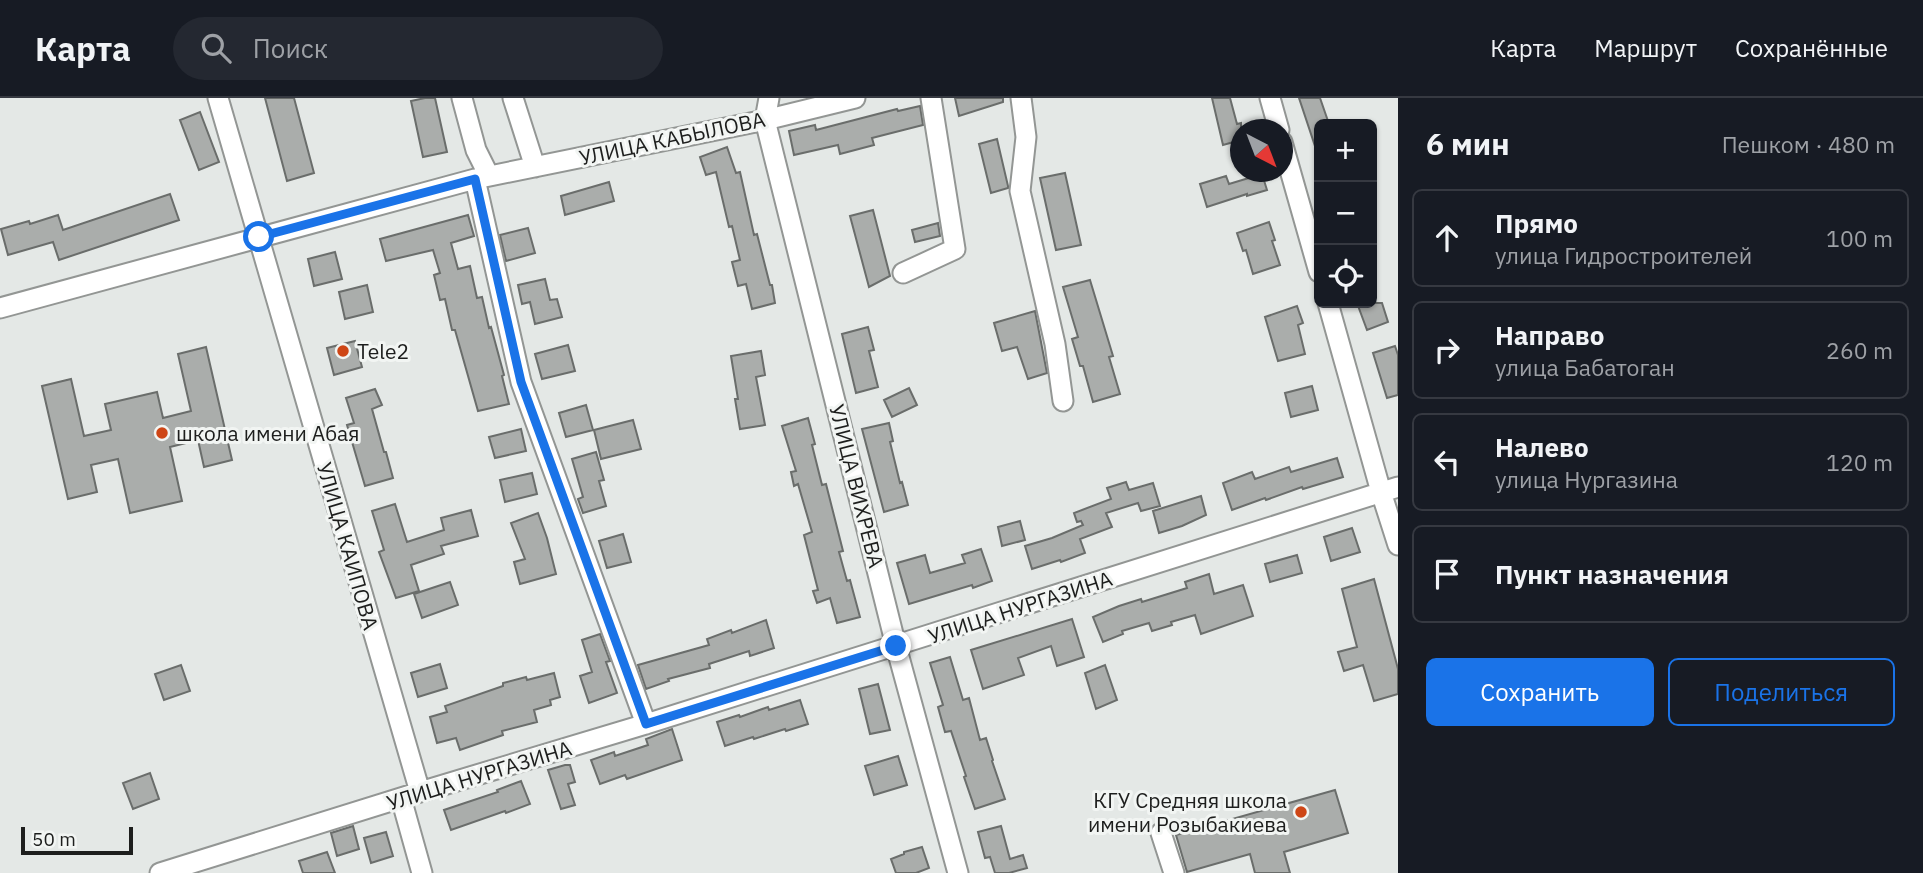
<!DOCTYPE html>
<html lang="ru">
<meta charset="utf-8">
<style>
body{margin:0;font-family:"IBM Plex Sans",sans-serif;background:#242831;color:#f1f3f6}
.controls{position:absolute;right:21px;top:21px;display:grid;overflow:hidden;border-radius:10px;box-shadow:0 2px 5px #0004}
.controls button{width:63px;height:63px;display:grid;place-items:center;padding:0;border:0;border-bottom:2px solid #363941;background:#171b24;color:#f1f3f6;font:35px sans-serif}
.compass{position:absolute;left:1230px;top:21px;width:63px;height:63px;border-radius:50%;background:#171b24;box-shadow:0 2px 5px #0004;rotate:138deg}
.scale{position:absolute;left:21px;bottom:18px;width:112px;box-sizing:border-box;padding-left:7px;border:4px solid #1d1e1d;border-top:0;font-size:19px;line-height:24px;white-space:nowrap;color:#1d1e1d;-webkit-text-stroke:5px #f2f5f3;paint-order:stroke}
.stop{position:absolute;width:21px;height:21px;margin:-16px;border:5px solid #1a73e8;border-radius:50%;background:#fff}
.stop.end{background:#1a73e8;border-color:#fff;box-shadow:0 2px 7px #0008}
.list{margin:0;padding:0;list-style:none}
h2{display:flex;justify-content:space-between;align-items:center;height:91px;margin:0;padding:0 28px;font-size:30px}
h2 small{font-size:23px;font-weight:400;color:#9ea1a6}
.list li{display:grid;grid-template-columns:46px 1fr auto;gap:21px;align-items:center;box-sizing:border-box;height:98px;margin:0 14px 14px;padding:0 14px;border:2px solid #363941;border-radius:10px}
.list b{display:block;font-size:26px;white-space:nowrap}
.list p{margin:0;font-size:23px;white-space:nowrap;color:#9ea1a6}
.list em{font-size:23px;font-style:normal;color:#9ea1a6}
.actions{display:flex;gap:14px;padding:21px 28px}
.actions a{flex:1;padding:16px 0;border:2px solid #1a73e8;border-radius:10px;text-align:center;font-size:24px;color:#1a73e8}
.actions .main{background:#1a73e8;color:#fff}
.icon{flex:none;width:38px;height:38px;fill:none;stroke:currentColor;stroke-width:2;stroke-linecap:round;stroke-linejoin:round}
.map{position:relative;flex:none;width:1398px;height:775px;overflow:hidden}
header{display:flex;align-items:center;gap:42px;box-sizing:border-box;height:98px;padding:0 35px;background:#171b24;border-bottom:2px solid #363941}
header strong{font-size:33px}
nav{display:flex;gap:38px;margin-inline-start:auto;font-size:24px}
.search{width:490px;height:63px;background:#242831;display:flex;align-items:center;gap:18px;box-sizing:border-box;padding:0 24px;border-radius:38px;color:#9ea1a6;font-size:26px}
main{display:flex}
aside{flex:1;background:#171b24}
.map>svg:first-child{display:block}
.building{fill:#aaadab;stroke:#6a6d6b;stroke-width:2}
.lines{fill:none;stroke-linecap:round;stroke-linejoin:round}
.minor-casing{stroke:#939694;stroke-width:23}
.minor{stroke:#fff;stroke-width:19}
.route{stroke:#1a73e8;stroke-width:9}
.poi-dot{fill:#ce4616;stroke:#f2f5f3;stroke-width:2.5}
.labels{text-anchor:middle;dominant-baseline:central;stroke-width:6;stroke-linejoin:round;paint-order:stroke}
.street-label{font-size:21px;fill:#1d1e1d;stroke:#f2f5f3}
.poi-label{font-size:21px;fill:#1d1e1d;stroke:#f2f5f3;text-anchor:start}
</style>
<header>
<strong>Карта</strong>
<div class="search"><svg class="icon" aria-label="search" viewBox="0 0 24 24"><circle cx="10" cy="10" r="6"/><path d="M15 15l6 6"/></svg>Поиск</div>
<nav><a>Карта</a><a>Маршрут</a><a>Сохранённые</a></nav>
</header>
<main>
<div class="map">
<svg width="1398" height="775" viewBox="0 0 1398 775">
<rect width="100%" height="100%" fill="#e4e8e6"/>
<path class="building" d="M265 0H294L314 75 287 83Z
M425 0H435L447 54 423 59 411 3Z
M955 0H1003V4L959 18Z
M1212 0H1230L1237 26 1241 25V42L1223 47Z
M1299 0H1320L1329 26H1319V53L1317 54Z
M920 8 923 27 872 40 874 47 840 56 838 47 794 57 789 33 815 27 816 32 897 11 898 13Z
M200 14 219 64 199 72 180 22Z
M997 41 1008 88V90L991 95 979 46Z
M727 49 736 75 740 74 754 137 757 136 770 187H772L775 205 752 211 746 186 738 188 732 164 740 162 732 128 729 129 716 74 706 77 700 59Z
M1065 75 1081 147 1056 152 1040 80Z
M1262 76 1267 92 1247 98V96L1207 109 1200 86 1226 78 1229 86Z
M609 84 614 103 565 117 561 98Z
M170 96 179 122 59 162 53 144 8 157 1 131 29 123 30 126 58 117 63 132Z
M873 112 890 178 869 189 850 118Z
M468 117 474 138 451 145 458 171 470 168 477 200 482 199 489 230 491 229 504 277 502 278 509 306 478 313 455 232H452L445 201 440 202 434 177 440 175 433 152 386 163 380 141Z
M1269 124 1275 142 1272 143 1280 167 1253 176 1246 152 1243 153 1237 135Z
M938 125 940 138 915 144 912 132Z
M528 130 535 155 506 163 500 137Z
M335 154 342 181 314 188 308 161Z
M545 181 550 202 557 201 562 219 535 226 530 204 522 206 518 187Z
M1090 182 1113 258 1109 259 1120 296 1093 304 1083 268H1080L1072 241 1078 239 1063 189Z
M367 187 373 214 345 221 339 194Z
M1357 205H1382L1388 224 1367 232Z
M1297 208 1303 225 1298 227 1305 256 1278 263 1265 219Z
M1035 213 1047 275 1028 281 1017 249 1002 253 994 225Z
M868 229 874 252 869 253 878 289 856 295 842 236Z
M355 243 362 269 334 277 327 250Z
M568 247 575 273 542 281 535 256Z
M1395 248 1398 257V297L1387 300 1373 255Z
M206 249 232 362 204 369 198 342 170 349 182 403 130 415 118 361 91 367 97 394 68 401 42 288 71 281 84 338 111 332 105 306 157 294 163 320 191 313 178 256Z
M761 253 765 277 756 279 765 327 740 331 735 301H738L731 258Z
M1312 288 1318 312 1291 319 1285 295Z
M909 290 917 307 892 319 884 302Z
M375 291 382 307 372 311 384 354H386L393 380 365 388 347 327 354 325 346 300Z
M586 307 593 332 566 339 559 315Z
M808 320 815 346 812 347 822 387 826 386 843 453 839 454 847 483 850 482 860 519 837 525 830 500 817 505 813 493 818 492 804 437 812 434 798 386 794 388 791 374 796 373 782 328Z
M633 322 641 351 601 361 594 332Z
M889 325 893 343 890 344 900 385 902 384 908 407 884 414 862 331Z
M521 331 526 353 495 360 489 339Z
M596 354 604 382 599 383 606 408 583 415 578 401 583 399 572 361Z
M1337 360 1343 379 1303 391 1302 389 1266 402 1265 400 1232 412 1223 385 1252 374 1255 381 1289 369 1291 374Z
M532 375 537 396 505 404 500 382Z
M1126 384 1129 392 1153 385 1160 408 1141 413 1138 405 1106 415 1112 429 1080 441 1085 455 1061 464 1060 462 1032 471 1025 448 1052 440 1083 427 1081 423 1077 424 1074 415 1111 401 1107 390Z
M1201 398 1206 417 1182 428 1159 435 1153 413Z
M395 406 407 444 444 432 441 420 471 412 478 438 441 448 444 456 411 467 419 493 396 500 379 454 384 452 372 413Z
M538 415 547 440 556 476 520 486 514 464 525 461 511 425Z
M1020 423 1025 442 1002 448 998 429Z
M1352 430 1360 454 1331 463 1324 439Z
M623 436 631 464 607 470 599 443Z
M981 451 992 483 973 490 972 487 909 506 897 465 925 457 930 475 965 465 962 457Z
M1297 457 1302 475 1270 484 1265 466Z
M1209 476 1214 496 1243 487 1253 518 1201 536 1195 517 1171 524 1172 527 1152 533 1149 525 1122 533 1123 536 1103 544 1093 519 1119 508 1141 501 1142 504 1187 490 1185 484Z
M1374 481 1398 571V596L1374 603 1363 567 1344 573 1338 554 1357 549 1342 491Z
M450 484 458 507 422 520 414 496Z
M1072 521 1084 559 1057 568 1051 548 1018 560 1024 577 983 591 971 552Z
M766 522 774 550 750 558 749 553 709 566 710 570 668 581 669 583 646 591 638 567 709 547 707 541 731 532 732 535Z
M600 536 610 563 606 564 617 595 589 605 580 578 592 574 582 542Z
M950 559 963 602 969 600 980 642 986 640 993 662 992 663 1005 701 975 711 964 679 966 678 951 633 945 634 938 609 943 607 930 565Z
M440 566 447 590 418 599 411 575Z
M181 567 190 593 164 602 155 576Z
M1105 567 1117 602 1096 611 1085 575Z
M554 575 560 599 550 602 551 607 534 612 537 624 502 633 503 637 460 652 456 640 437 645 430 619 447 614 445 608 503 588V585L526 579 527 582Z
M878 586 890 632 870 636 859 591Z
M800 602 808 626 786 633 785 631 754 641 753 639 725 648 717 624 739 617 740 619 768 609 769 612Z
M672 631 682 662 627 681 625 677 600 686 591 662 614 654 615 658 648 647 646 641Z
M898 658 907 687 874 697 865 668Z
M565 667H570L575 684 568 686 575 707 561 711 548 672Z
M150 675 159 701 133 711 123 685Z
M521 683 530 706 506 715 505 713 451 732 444 712 498 694 497 692Z
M1335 692 1348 735 1284 754 1290 775H1255L1250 756 1187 774 1176 737Z
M353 728 359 751 337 758 331 735Z
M1001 728 1010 761 1023 757 1027 770 1009 775H995L990 759 985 760 978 734Z
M386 734 393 758 371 765 364 740Z
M922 749 929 770 916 775H896L891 761 904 756V754Z
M327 754 335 775H303L299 763Z"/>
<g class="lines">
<defs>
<path id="minor" d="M218 0 420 694
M462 0 476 52 489 78
M513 0 535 69
M769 0 765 22 896 548 958 775
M1021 0 1026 39 1020 93 1055 246 1063 303
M1270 0 1279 32
M1282 44 1319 174
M475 81 521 284 646 626
M903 175 955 151 931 0
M1328 205 1381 394 1398 447
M0 210 475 81 765 22 855 0
M401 700 422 775
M1161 735 1174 775
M160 775 420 694 646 626 1398 389"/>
</defs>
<use href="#minor" class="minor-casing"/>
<use href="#minor" class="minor"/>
</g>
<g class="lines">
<path class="route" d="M259 139 475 81 521 284 646 626 896 548"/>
</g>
<g class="poi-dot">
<circle cx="343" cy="253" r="7"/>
<circle cx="162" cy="335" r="7"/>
<circle cx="1301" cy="714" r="7"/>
</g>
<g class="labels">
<g class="street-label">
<text transform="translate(672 40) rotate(-12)">УЛИЦА КАБЫЛОВА</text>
<text transform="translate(857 388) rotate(76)">УЛИЦА ВИХРЕВА</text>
<text transform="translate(348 448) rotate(74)">УЛИЦА КАИПОВА</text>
<text transform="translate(1020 509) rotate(-18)">УЛИЦА НУРГАЗИНА</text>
<text transform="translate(479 677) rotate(-17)">УЛИЦА НУРГАЗИНА</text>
</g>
<g class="poi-label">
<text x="357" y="253">Tele2</text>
<text x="176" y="335">школа имени Абая</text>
<text x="1287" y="702" text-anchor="end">КГУ Средняя школа<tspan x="1287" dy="24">имени Розыбакиева</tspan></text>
</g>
</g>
</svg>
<div class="controls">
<button>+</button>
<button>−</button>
<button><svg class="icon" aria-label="locate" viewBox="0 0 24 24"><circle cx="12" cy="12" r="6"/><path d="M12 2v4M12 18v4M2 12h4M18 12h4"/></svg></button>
</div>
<svg class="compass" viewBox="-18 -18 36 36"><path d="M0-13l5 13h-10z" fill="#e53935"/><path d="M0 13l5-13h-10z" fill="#9ea1a6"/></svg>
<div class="scale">50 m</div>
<div class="stop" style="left:259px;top:139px"></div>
<div class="stop end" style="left:896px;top:548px"></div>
</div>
<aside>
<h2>6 мин<small>Пешком · 480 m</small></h2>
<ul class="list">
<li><svg class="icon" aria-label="ahead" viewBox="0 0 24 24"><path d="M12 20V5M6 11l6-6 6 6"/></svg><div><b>Прямо</b><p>улица Гидростроителей</p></div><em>100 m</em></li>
<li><svg class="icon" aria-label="right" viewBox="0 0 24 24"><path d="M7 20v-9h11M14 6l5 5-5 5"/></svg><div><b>Направо</b><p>улица Бабатоган</p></div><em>260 m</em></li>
<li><svg class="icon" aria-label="left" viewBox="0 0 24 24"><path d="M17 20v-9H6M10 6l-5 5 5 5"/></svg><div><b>Налево</b><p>улица Нургазина</p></div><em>120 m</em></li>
<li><svg class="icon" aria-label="arrive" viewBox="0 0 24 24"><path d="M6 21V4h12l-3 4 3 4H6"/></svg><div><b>Пункт назначения</b></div></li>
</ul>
<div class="actions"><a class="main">Сохранить</a><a>Поделиться</a></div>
</aside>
</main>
